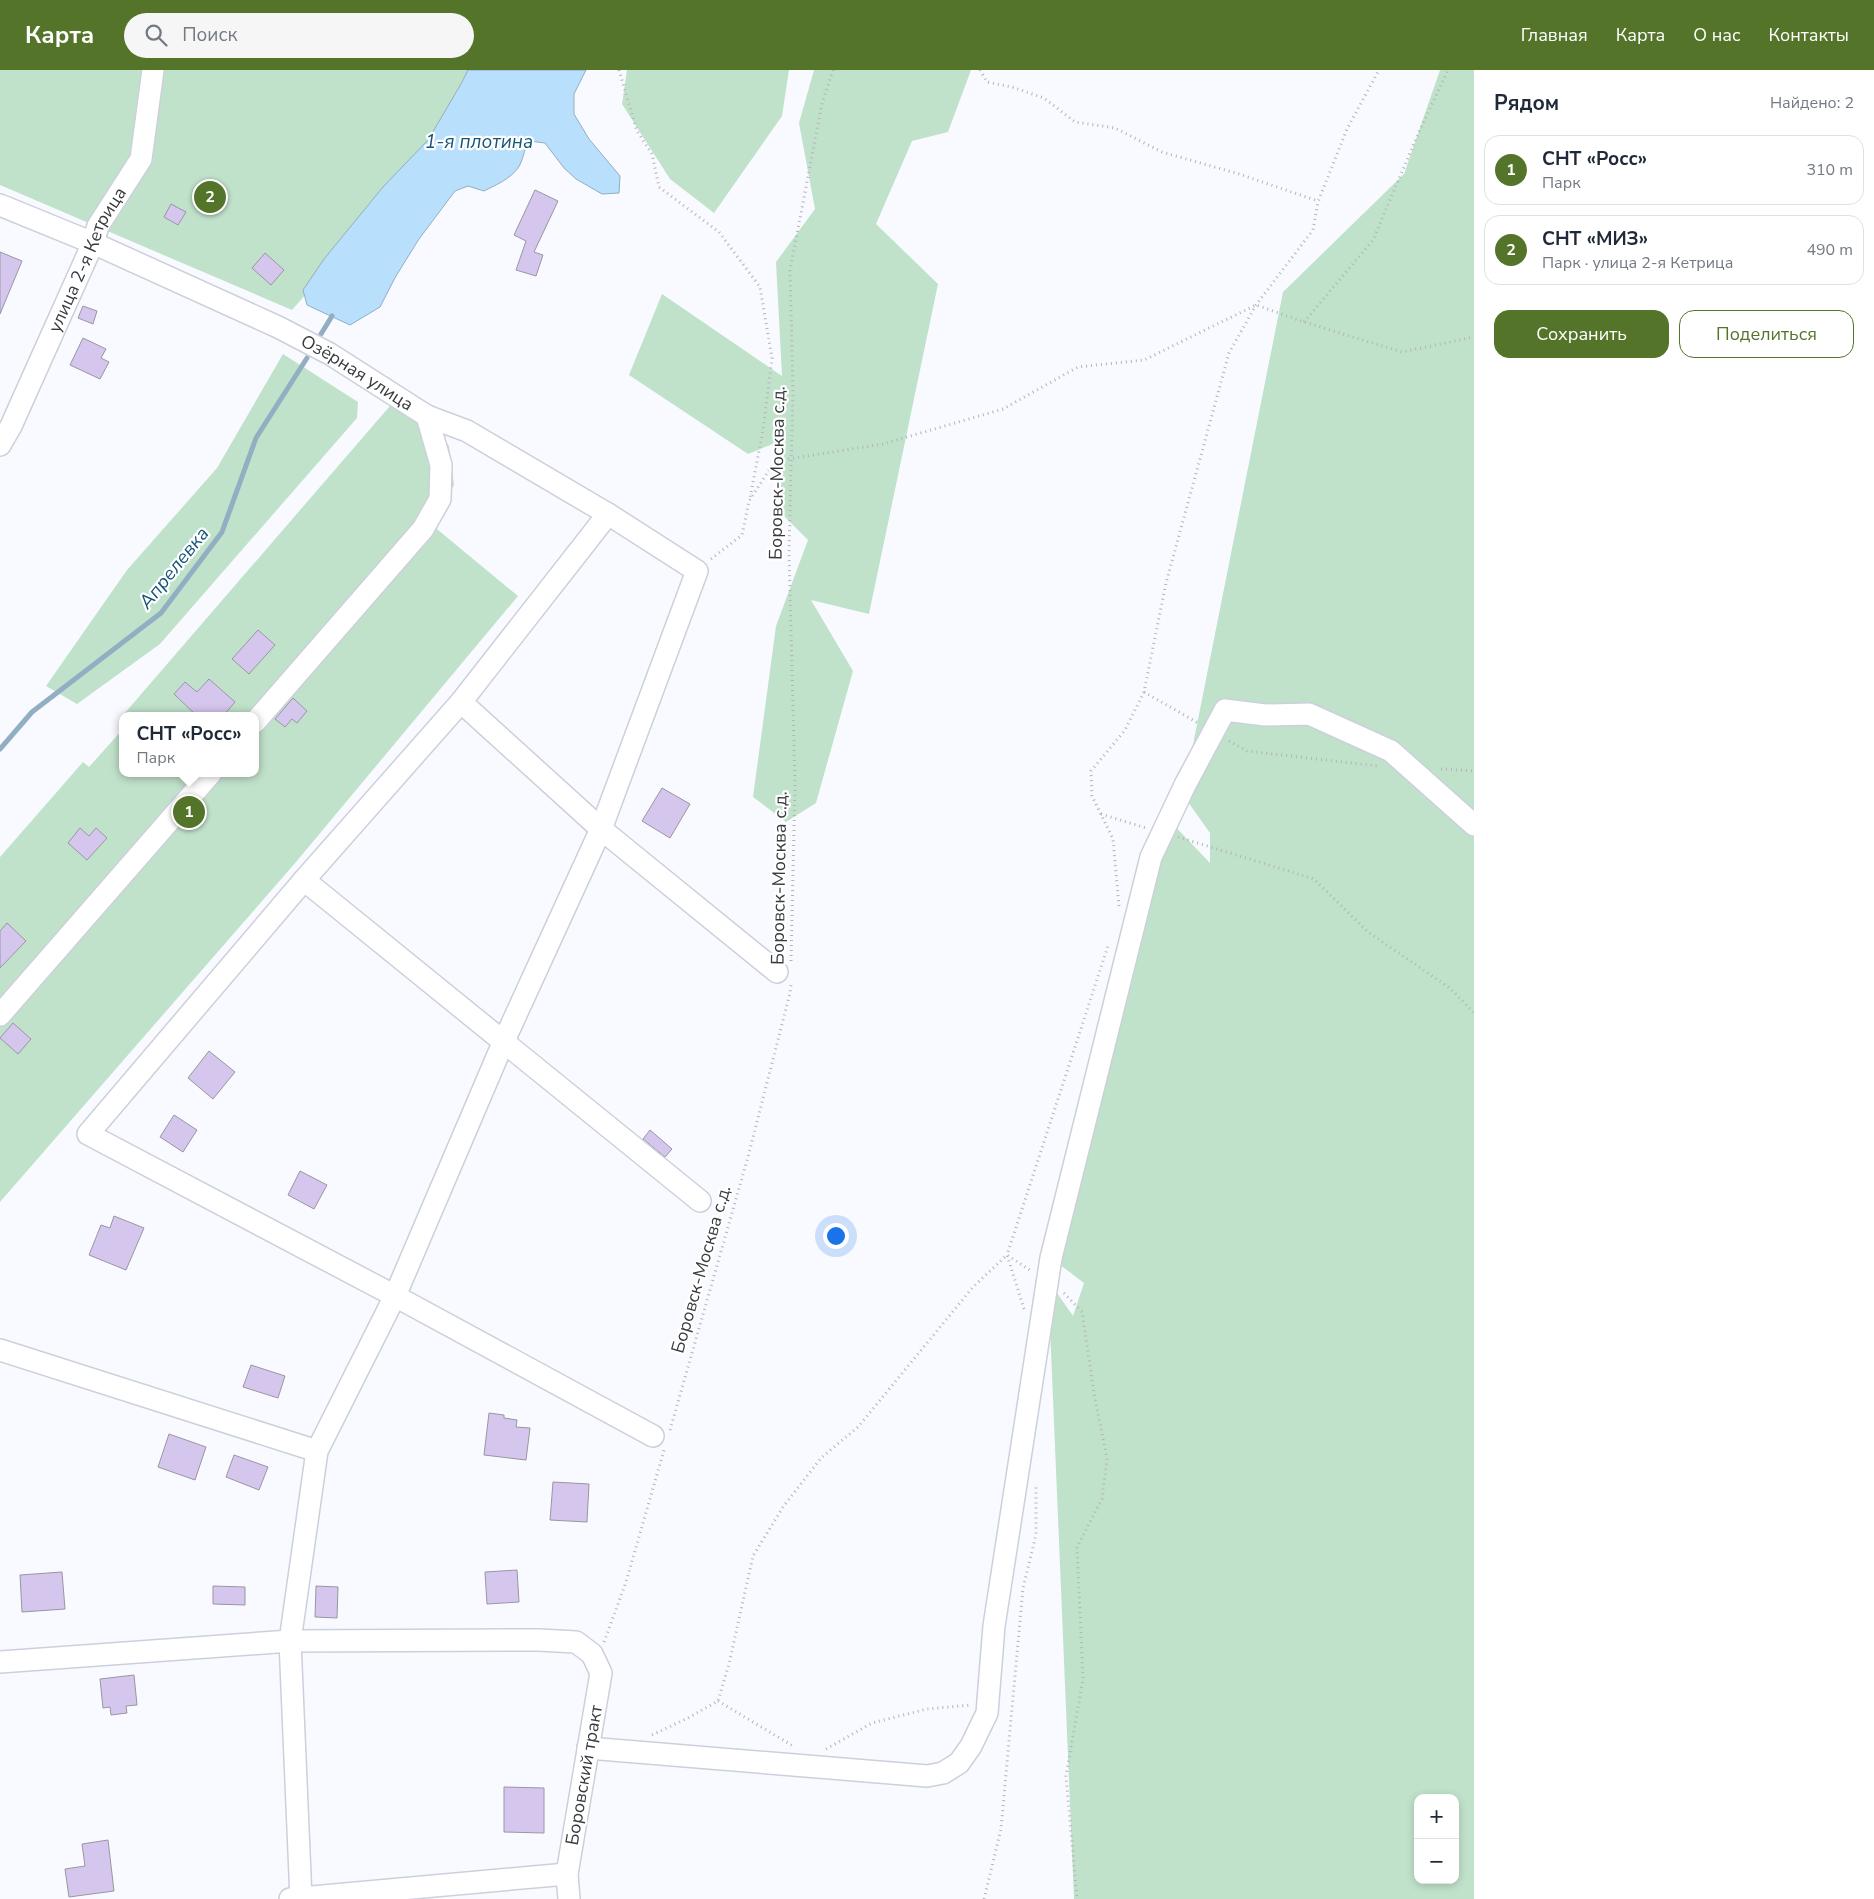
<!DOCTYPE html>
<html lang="ru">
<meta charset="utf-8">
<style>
body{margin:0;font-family:"Nunito Sans",sans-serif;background:#f6f6f7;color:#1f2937}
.controls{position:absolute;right:15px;bottom:15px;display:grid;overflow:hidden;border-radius:10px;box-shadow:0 2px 8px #0003}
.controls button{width:45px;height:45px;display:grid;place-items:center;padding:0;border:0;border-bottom:1px solid #e0e1e3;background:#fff;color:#1f2937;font:25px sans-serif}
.you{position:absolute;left:835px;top:1165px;width:18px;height:18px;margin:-12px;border:4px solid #fff;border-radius:50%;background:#1a73e8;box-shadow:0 0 0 8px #1a73e833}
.badge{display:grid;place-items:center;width:32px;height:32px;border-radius:50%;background:#54742a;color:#fff;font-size:16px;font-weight:700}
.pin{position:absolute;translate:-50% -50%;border:2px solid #fff;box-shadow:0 1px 5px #0006}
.popup{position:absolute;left:119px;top:642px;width:140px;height:65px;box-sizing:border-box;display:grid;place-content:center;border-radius:10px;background:#fff;filter:drop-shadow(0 1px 4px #0005);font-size:16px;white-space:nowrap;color:#747a83}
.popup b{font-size:19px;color:#1f2937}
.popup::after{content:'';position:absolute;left:50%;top:100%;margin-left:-10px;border:10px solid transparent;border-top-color:#fff}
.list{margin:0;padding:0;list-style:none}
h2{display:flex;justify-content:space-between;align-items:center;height:65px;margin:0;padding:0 20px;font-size:21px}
h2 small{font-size:16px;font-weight:400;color:#747a83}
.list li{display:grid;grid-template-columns:32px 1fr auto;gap:15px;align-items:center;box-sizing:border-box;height:70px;margin:0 10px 10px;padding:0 10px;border:1px solid #e0e1e3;border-radius:15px}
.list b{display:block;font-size:19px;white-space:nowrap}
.list p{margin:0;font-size:16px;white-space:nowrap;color:#747a83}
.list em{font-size:16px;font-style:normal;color:#747a83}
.actions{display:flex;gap:10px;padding:15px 20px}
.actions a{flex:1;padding:11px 0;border:1px solid #54742a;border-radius:15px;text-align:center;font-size:18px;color:#54742a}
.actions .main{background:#54742a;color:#fff}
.icon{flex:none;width:28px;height:28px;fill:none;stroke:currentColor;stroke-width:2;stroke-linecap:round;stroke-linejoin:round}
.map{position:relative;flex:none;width:1474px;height:1829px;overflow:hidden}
header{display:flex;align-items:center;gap:30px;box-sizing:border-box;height:70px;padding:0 25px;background:#54742a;color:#fff}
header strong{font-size:24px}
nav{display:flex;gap:28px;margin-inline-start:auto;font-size:18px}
.search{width:350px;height:45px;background:#f6f6f7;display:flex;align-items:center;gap:12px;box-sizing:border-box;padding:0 18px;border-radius:28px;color:#747a83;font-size:19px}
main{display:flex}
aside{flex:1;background:#fff}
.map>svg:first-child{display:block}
.green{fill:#c1e2ca;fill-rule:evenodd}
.water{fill:#b8dffb;stroke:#92aec2}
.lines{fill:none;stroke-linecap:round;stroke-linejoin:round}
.stream{stroke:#92aec2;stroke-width:5}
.building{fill:#d5c6ee;stroke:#9a96a0}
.minor-casing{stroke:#cbd0db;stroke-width:24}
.path{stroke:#b2b4b9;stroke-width:3;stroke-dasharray:1 4;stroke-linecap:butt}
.minor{stroke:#fff;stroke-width:21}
.labels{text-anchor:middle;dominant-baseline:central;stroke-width:4.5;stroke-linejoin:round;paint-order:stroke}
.street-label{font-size:18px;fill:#383a3e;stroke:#fff}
.water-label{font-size:19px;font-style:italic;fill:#165579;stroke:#fff}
</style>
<header>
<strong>Карта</strong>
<div class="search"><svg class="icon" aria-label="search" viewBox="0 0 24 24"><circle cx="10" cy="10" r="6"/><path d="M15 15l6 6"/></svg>Поиск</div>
<nav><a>Главная</a><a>Карта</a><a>О нас</a><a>Контакты</a></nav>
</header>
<main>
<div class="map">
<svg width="1474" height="1829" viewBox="0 0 1474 1829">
<rect width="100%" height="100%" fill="#f8faff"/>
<path class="green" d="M0 0H483L382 138 292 240 0 115Z
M627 0H789L782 46 714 143 670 109 622 34Z
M814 0H971L948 62 912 71 876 154 938 214 869 544 811 530 853 601 816 733 786 752 753 727 776 556 808 470 779 441 785 369 748 384 629 305 662 224 782 306 776 192 815 139 799 53Z
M1440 0H1474V1829H1074L1048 1210 1073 1246 1084 1213 1051 1188 1170 751 1210 793V763L1183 725 1283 222 1404 104ZM1418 1728H1455V1810H1418Z
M283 284 358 332 357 348 160 574 77 634 46 616 127 500 217 398Z
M402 322 449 376 454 415 432 455 518 526 296 792 0 1132V787L83 692 89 697 123 659V703H255V646H126L124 644Z"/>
<path class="water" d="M468 0H586L574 24V44L589 69 620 106 619 123 602 124 576 109 564 98 545 73 529 71C524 79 523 91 518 98 510 109 496 115 484 121L468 116 455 121 419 169 396 206 380 237 350 255 307 235 303 220 324 189 383 117 428 70 461 14Z"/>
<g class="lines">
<path class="stream" d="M321 264 332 246
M0 679 32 642 161 543 222 462 256 368 307 288"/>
</g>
<path class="building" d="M535 120 558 131 534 182 543 185 536 206 516 200 526 171 514 165Z
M171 134 186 142 178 155 164 147Z
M0 182 22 191 0 244Z
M265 183 284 200 271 215 252 198Z
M83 236 97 241 93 254 78 248Z
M83 268 106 279 101 288 109 292 100 309 70 295Z
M258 560 275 575 249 604 232 589Z
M209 609 235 632 223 646H197L174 624 185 612 197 622Z
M293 628 307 641 297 653 292 649 285 657 275 649Z
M662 718 690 734 670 768 642 751Z
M80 758 89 766 96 758 107 768 87 790 68 773Z
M7 853 26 871 0 898V861Z
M13 953 31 969 18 984 0 968Z
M209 981 235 1002 213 1029 188 1008Z
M174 1045 197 1060 183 1082 160 1067Z
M650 1060 672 1079 665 1087 643 1069Z
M300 1101 327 1115 314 1139 288 1125Z
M114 1146 144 1158 126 1200 89 1185 101 1155 110 1158Z
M251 1295 285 1306 278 1328 243 1317Z
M489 1343 504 1345V1348L517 1350 516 1357 530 1358 526 1390 484 1385Z
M169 1364 206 1377 195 1410 158 1397Z
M234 1385 268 1397 259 1420 226 1407Z
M553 1412 589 1414 587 1452 550 1450Z
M517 1500 519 1532 487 1534 485 1502Z
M62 1502 65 1539 22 1542 20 1505Z
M213 1516 245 1517V1535L213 1534Z
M316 1516 338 1517 337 1548 315 1547Z
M134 1605 137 1635 126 1636 127 1643 111 1645 110 1637 103 1638 100 1609Z
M504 1717 544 1718V1763L504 1762Z
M108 1770 114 1821 69 1827 65 1799 85 1796 82 1774Z"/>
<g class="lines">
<defs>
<g id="minor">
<path id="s1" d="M0 135 93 173 278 257 330 284 427 346 467 361 608 444 697 501 601 759 503 973 395 1226 317 1381 290 1571 301 1829"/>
<path id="s2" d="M0 375 11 356 93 173 98 156 141 89 153 0"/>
<path d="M608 444 461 632 304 810 88 1064 395 1226 653 1366"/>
<path d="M461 632 601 759 777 902"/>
<path d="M255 652 423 459 440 429 441 395 427 346"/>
<path d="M304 810 700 1131"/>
<path d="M0 945 211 703"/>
<path d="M0 1280 317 1381"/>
<path d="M0 1592 290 1571 539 1570 576 1572 592 1584 601 1603 567 1804 569 1829"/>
<path d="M588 1678 927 1706 943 1703 959 1693 971 1676 987 1643 994 1556 1051 1188 1151 787 1185 715 1225 640 1265 645 1309 644 1391 681 1474 755"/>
<path d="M290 1829 567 1804"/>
</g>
</defs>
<use href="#minor" class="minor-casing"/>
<path class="path" d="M619 0 637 61 652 84 659 117 719 162 760 217 772 288 763 360 750 428
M980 0 987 12 1012 17 1044 28 1075 52 1115 58 1162 82 1239 104 1318 131
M1304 252 1373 170 1418 64 1448 0
M711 489 742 465 749 431 775 391 883 374 1003 339 1078 297 1144 290 1256 235 1304 252 1402 282 1474 267
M1144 622 1198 653
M1229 671 1247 681 1377 696
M1441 699 1474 701
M1101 744 1146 758
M1178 767 1314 809 1368 862 1451 919 1474 943
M1119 836 1113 769 1092 726 1091 701 1125 660 1144 622 1166 513 1229 283 1256 235 1313 160 1318 132 1347 59 1379 0
M791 891 795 716 789 483 793 322 790 201 822 33 833 0
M1064 1223 1082 1242 1094 1323 1107 1389 1102 1429 1077 1477 1083 1609 1066 1706 1077 1829
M1024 1239 1007 1185 1108 876
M670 1360 748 1087 790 923 791 915
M604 1572 626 1512 664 1380
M718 1631 793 1676
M652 1665 688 1648 718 1631 729 1594 753 1486 783 1437 821 1388 858 1357 973 1217 1007 1185 1030 1200
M826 1679 872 1653 927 1639 971 1635
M984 1829 1001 1759 1023 1518 1036 1465V1417"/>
<use href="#minor" class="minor"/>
</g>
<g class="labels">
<g class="street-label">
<text stroke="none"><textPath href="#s2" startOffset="205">улица 2-я Кетрица</textPath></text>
<text stroke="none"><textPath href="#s1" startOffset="395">Озёрная улица</textPath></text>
<text transform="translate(777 403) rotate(-89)">Боровск-Москва с.д.</text>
<text transform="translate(779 808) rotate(-89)">Боровск-Москва с.д.</text>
<text transform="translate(701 1199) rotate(-74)">Боровск-Москва с.д.</text>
<text transform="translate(584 1705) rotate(-80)">Боровский тракт</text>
</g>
<g class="water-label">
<text x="479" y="72">1-я плотина</text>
<text transform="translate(174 498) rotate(-51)">Апрелевка</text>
</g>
</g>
</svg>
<div class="controls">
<button>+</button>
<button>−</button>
</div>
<div class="you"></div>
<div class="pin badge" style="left:189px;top:742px">1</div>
<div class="popup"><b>СНТ «Росс»</b>Парк</div>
<div class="pin badge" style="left:210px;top:127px">2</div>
</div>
<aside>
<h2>Рядом<small>Найдено: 2</small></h2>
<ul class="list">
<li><span class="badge">1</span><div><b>СНТ «Росс»</b><p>Парк</p></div><em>310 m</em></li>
<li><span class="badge">2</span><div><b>СНТ «МИЗ»</b><p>Парк · улица 2-я Кетрица</p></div><em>490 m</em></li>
</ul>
<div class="actions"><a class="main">Сохранить</a><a>Поделиться</a></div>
</aside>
</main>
